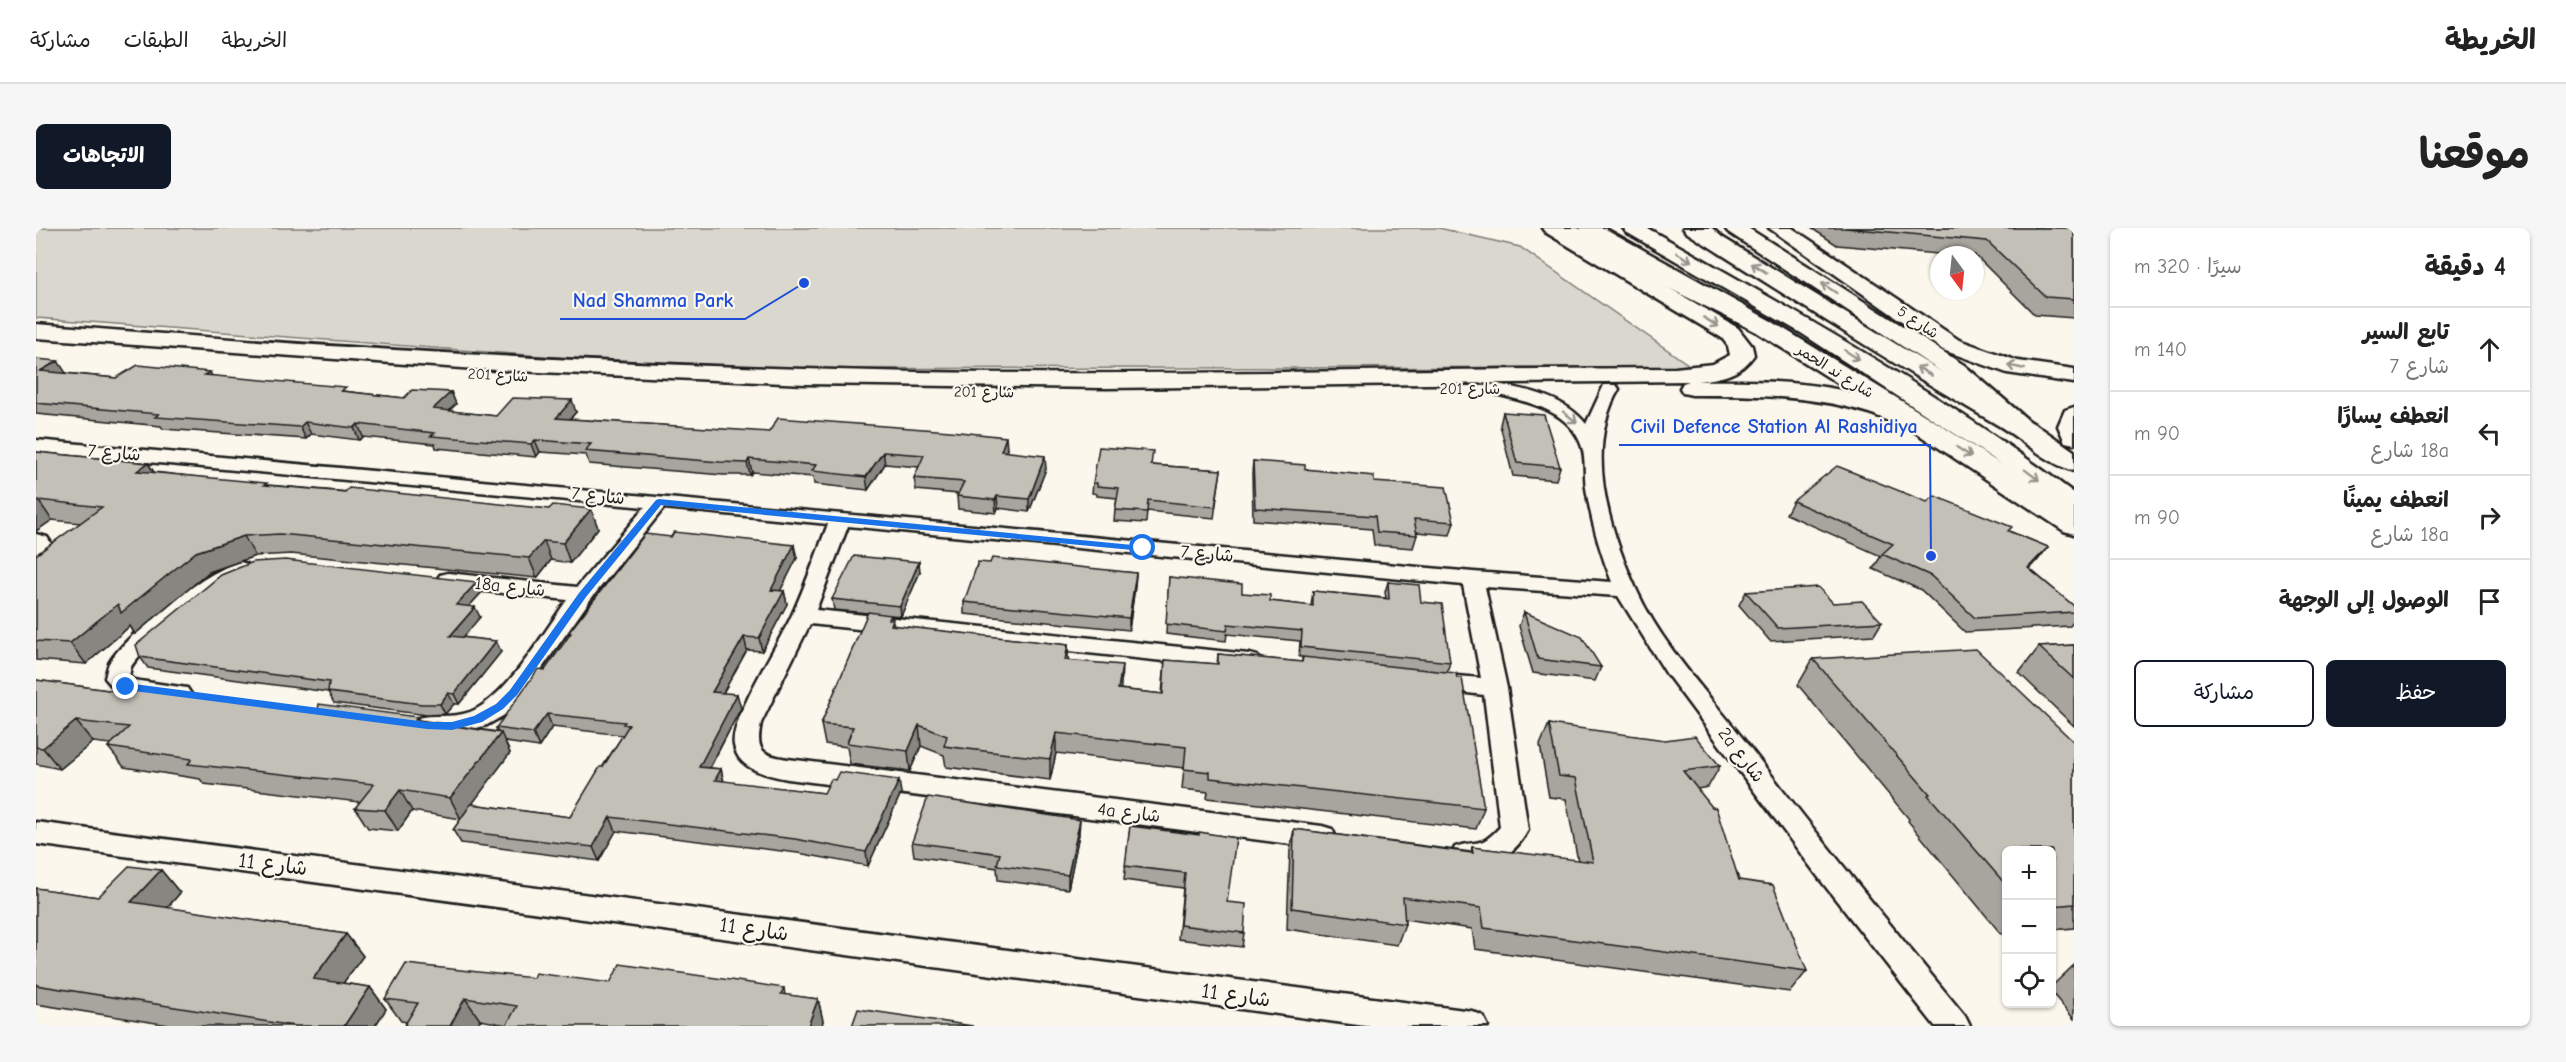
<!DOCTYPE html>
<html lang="ar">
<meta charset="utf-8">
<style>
body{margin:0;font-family:"Comic Neue","Playpen Sans Arabic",sans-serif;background:#f6f6f6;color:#222;direction:rtl}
.controls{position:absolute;right:18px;bottom:18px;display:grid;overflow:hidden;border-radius:9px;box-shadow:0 2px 4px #0004}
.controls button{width:54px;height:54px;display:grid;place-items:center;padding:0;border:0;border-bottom:2px solid #e0e0e0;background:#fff;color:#222;font:30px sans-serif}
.compass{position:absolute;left:1894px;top:18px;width:54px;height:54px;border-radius:50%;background:#fff;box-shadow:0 2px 4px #0004;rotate:165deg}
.stop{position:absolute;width:18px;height:18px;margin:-14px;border:4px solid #1a73e8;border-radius:50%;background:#fff}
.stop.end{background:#1a73e8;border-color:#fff;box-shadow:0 2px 6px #0008}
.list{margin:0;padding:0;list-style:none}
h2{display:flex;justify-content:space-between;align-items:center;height:78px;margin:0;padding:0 24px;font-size:26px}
h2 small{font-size:20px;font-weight:400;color:#767676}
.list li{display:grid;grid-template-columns:39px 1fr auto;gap:18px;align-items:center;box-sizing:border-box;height:84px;padding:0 24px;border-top:2px solid #e0e0e0}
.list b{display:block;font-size:22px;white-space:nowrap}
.list p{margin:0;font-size:20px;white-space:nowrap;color:#767676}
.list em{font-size:20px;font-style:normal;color:#767676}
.actions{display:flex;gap:12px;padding:18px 24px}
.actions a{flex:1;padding:14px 0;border:2px solid #111827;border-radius:9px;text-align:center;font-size:21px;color:#111827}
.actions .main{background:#111827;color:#fff}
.icon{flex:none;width:33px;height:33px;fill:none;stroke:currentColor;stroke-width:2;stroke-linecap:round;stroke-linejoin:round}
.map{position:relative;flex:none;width:2038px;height:798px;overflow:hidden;direction:ltr;border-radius:9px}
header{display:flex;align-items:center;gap:36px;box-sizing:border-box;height:84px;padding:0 30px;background:#fff;border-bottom:2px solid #e0e0e0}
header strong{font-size:28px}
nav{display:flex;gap:33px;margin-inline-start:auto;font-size:21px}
.intro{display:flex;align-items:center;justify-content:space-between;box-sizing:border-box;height:144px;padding:0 36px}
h1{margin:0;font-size:42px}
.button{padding:15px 27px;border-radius:9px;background:#111827;color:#fff;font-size:21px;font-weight:700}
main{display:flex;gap:36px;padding:0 36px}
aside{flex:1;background:#fff;border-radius:9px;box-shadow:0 2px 4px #0004}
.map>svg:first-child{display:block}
.green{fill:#dad7ce;stroke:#7b7a75;stroke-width:1.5}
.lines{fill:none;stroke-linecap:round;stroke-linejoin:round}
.street-casing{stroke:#1c1c1c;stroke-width:5}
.secondary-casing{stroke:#1c1c1c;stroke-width:5}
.primary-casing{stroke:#1c1c1c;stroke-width:5}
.highway-casing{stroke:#1c1c1c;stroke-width:5}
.street{fill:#fbf7ec;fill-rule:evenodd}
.secondary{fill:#fbf7ec;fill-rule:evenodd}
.primary{fill:#fbf7ec;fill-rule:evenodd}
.highway{fill:#fbf7ec;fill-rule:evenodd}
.wall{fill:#a8a59e;stroke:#1c1c1c;stroke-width:1.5;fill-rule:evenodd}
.shaded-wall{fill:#888681;stroke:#1c1c1c;stroke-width:1.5}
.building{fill:#c3c0b8;stroke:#1c1c1c;stroke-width:1.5}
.oneway{stroke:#97948e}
.route{fill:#1a73e8}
.labels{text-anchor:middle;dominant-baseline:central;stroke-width:4.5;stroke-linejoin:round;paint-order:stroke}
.far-street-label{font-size:15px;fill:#1c1c1c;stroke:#fbf7ec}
.street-label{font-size:18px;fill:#1c1c1c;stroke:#fbf7ec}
.near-street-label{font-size:21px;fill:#1c1c1c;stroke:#fbf7ec}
.leader{fill:none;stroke:#1d4ed8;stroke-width:2}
.callout-dot{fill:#1d4ed8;stroke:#fbf7ec;stroke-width:2}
.callout-label{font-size:20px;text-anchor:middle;font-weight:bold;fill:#1d4ed8;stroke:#fbf7ec;stroke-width:4.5;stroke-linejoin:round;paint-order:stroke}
</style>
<header>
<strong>الخريطة</strong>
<nav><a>الخريطة</a><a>الطبقات</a><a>مشاركة</a></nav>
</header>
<div class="intro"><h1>موقعنا</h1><a class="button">الاتجاهات</a></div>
<main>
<aside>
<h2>4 دقيقة<small>سيرًا · 320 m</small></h2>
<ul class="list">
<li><svg class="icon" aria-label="ahead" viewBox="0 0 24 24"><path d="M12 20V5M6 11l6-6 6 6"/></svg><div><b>تابع السير</b><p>شارع 7</p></div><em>140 m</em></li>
<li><svg class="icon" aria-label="left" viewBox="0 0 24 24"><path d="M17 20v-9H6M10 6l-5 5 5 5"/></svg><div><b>انعطف يسارًا</b><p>18a شارع</p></div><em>90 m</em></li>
<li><svg class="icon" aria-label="right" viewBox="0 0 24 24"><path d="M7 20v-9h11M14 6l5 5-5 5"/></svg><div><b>انعطف يمينًا</b><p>18a شارع</p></div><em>90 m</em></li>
<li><svg class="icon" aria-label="arrive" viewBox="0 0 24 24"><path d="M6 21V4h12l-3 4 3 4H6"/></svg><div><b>الوصول إلى الوجهة</b></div></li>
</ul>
<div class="actions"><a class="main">حفظ</a><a>مشاركة</a></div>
</aside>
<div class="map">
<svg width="2038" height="798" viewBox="0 0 2038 798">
<rect width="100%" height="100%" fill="#fbf7ec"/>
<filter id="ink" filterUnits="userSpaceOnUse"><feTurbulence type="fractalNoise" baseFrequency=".0167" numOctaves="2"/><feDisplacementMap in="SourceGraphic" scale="12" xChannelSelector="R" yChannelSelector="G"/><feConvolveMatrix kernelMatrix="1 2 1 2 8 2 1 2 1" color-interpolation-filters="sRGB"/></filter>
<g filter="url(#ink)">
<path class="green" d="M3 0H1403L1484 19 1656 139 677 141 0 90V1Z"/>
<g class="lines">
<defs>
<path id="street" d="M1461 156C1492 162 1529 169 1550 196L1568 157H1580L1583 161C1547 222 1574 305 1602 365 1626 417 1672 466 1708 512 1780 605 1854 697 1929 788L1934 798H1899L1786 654 1630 445 1582 368 1449 359 1471 460 1492 602C1478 629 1449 645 1419 635L1415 627 1419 619C1443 611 1444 621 1464 599L1448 467 1389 460 1385 454 1389 448 1397 446 1445 450 1427 357 812 298 780 382 1213 426 1221 428 1225 434 1221 440 1213 442 774 396 725 495C719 523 726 527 752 531L1286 598 1296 601 1300 609 1296 617 1286 620 752 551C731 547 702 542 698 517 693 493 743 415 755 389 769 359 780 327 792 296L628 280 554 372 485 470 472 485 451 497 416 507 378 503 375 497 378 491C397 485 415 491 434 484 470 470 508 404 531 372L412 359 404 357 401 352 404 347 412 345 541 359 609 279 0 224V212L1437 344 1576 354C1564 324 1555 292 1550 260 1548 247 1550 231 1546 219 1534 181 1488 173 1455 165L1452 161 1455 157Z
M0 306 11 309 21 324 7 345 0 347Z
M204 334 211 336 215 341C208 350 193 355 183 361 165 372 104 422 95 439 94 442 94 445 93 448L97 452 151 460 155 466 151 472 143 474 82 465 69 450C71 444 71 437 75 432 95 403 169 343 204 334Z
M0 594 1436 783 1447 788 1452 798H1329L0 616Z"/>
<path id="secondary" d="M1506 0H1530L1702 100 1716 118 1718 127C1703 148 1685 150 1661 153 1730 152 1800 153 1866 180 1874 183 1884 185 1889 193L1885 199C1867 203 1851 191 1833 185 1776 167 1716 167 1656 167L1647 165 1644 160 1647 155 1653 153 1070 160 770 156 440 141 0 110V96C293 120 587 138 881 144 1133 148 1386 141 1639 140L1677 136 1694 127 1692 118 1686 110 1509 4Z
M1733 0H1756L1923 112 1982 133 2038 141V155L1971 145 1907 122Z
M2038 179V216L2029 214 2022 198 2029 182Z"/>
<path id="primary" d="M1544 0H1568L1735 93 1900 194 2038 284V306L2028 303 1882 206 1719 103 1547 4Z
M1647 0H1671L1899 140 2002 198 2038 223V243C2015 238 1983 209 1960 196 1855 135 1753 69 1650 4Z"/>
<path id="highway" d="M1517 0H1542L1735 93 1738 98 1735 103 1727 105 1719 103 1520 4Z
M1587 0H1611C1757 82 1904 164 2038 265V288L2028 285 1956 230 1765 105 1590 4Z
M1654 0H1676L1689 12 1686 16C1673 20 1662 11 1654 0Z
M1689 0H1712L1928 137 2006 204 2002 210 1993 212 1984 210 1910 147 1692 4Z"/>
</defs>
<use href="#street" class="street-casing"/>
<use href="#secondary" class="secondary-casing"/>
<use href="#primary" class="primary-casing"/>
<use href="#highway" class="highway-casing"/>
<use href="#street" class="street"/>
<use href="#secondary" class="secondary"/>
<use href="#primary" class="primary"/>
<use href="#highway" class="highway"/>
</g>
<path class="wall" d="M1775 0H2038V90L1999 87 1942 30 1939 29V27H1913L1801 17Z
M0 131 30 145H29L80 150 176 148 368 170 415 164 420 176 413 183 460 188 540 184 534 191 971 221 970 223 1010 241 993 284 962 280 960 285 922 281 921 268 922 266 880 262 878 250 883 239 849 236 832 262 778 256 777 249 716 244 714 247H687L553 236 550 227 504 224 500 229 400 220 399 216 327 209 323 212 275 206 270 211 127 201 125 198 0 186Z
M1467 184 1524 239 1520 252 1477 248 1464 197Z
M0 224 112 235 118 244 232 257 513 281H555L562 300 534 335 515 332 501 350 255 326 219 328 173 344 99 406 94 398 50 436 0 432V327L45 295 16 292 0 303Z
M1217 233 1338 254 1418 294 1414 307 1380 304 1381 307 1377 320 1338 317 1336 301 1217 292 1216 245Z
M1116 237 1185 242 1178 290 1111 283 1110 295 1078 293 1079 282 1081 270 1061 268V266L1056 265 1057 255Z
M1757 273 1891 274 1973 303 2012 319 2001 333 1994 341 2038 378V393L2034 398 1929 404 1885 362 1837 341 1845 328 1750 286Z
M761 330 744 363H748L751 376 726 423 711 422 687 465 705 480 674 540 685 541 688 554 788 565H865L832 638 762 625 580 603 563 633 425 615 417 602 425 591 376 583 362 603 332 600 319 580 324 574 168 556 164 551 88 539 72 519 75 516 57 514 24 541 0 536V452L79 463 282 482 381 489 383 492 462 504 460 500 509 442 534 407 533 404ZM516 499 587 507 534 589 435 576 474 525 469 514 503 519Z
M954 335 1100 345 1099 358 1093 402 928 386V374Z
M884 344 865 388 855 387 858 398 1032 417V432L1084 461 1126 466 1129 432 1181 436 1182 426 1266 434V429H1263L1264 413 1191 406 1190 413 1130 406 1133 349 1206 365 1234 373 1275 378 1277 363 1350 370 1349 364 1352 354 1385 374 1414 434 1411 444 1448 580 1440 601 1171 570 1172 564 1146 561 1148 540 1020 525 1014 552 910 539 908 527 885 518 874 543 814 536 811 519 789 516 785 496 832 385 798 382 796 371Z
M446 364 433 378 444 389 426 409 460 413 465 424 423 476H418L409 486 391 487 298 475 292 464 112 440 104 429Z
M1710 364 1797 375 1846 394 1838 407 1734 413 1703 377Z
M1488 384 1565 439 1559 453 1497 445 1483 398Z
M2038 417V498L1983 445 2003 419Z
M1777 431 2038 514V700L2016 702V622H1971V705L1965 706 1872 593 1873 591 1762 457Z
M1513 496 1684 538 1672 559 1661 561 1703 652 1771 743 1754 764 1439 721 1436 701 1368 691 1369 696 1361 717 1251 701 1254 622 1258 601 1435 624 1436 619 1542 633 1530 571 1513 569 1504 517Z
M1094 598 1191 674 1208 705 1206 719 1142 711 1147 660 1088 652Z
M1043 606 1032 661 962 652 961 640 878 628 876 614Z
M125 642 144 665 131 680 310 706 327 728 307 755 334 759 350 781 339 798H139L0 776V660L62 669Z
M2038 737V791L2016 765V758Z
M497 750 574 755 748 760 749 767 782 771 787 793 471 797 444 792 371 794 365 793 349 771Z"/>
<path class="shaded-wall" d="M22 133 30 145 12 155 4 143Z
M174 144 180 155 168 147Z
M415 164 420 176 402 193 397 181Z
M536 172 540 184 524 202 520 190Z
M269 194 275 206 270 211 264 199Z
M322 196 327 209 323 212 318 200Z
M970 209 971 221 965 235V223Z
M499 212 504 224 500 229 495 216Z
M847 224 849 236 832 262 830 249Z
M1009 228 1010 241 993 284V271Z
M713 231 716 244 714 247 711 235Z
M112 235 124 254 101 243Z
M961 268 962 280 960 285 959 272Z
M2 272 16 292 0 303V274Z
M555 281 562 300 534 335 527 315Z
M208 308 219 328 173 344 99 406 94 398 50 436 34 415 82 376 160 324Z
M508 313 515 332 501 350 493 330Z
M758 317 761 330 738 375 735 362Z
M2012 319 2001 333 1982 354 1992 340Z
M883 334 884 344 865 388 864 378Z
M1100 345 1099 358 1093 402V390Z
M441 354 446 364 425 387 420 377Z
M748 363 751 376 726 423 723 410Z
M439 379 444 389 419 419 414 408Z
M708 409 711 422 680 477 676 464Z
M460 413 465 424 423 476 418 466Z
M1032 417V437L1029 432Z
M1086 437 1085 458 1081 482 1082 461Z
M412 465 418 476 409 486 404 476Z
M701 466 705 480 667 552 663 539Z
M511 486 516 499 503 519 497 505Z
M40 493 57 514 24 541 7 520Z
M883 497 885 518 874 543 872 523Z
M465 505 474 525 425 591 414 570Z
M1020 505V525L1014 552V531Z
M685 541 688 555 679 552Z
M863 552 865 565 832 638 830 624Z
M364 562 376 583 362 603 349 582Z
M574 589 580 603 563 633 557 619Z
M1044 592 1043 606 1032 661V647Z
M125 642 144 665 116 697 95 674Z
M310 706 327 728 294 773 277 751Z
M334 759 350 781 339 798H308Z
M429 770 444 792 441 798H414Z
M782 771 787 793 786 798H772Z"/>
<path class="building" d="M1809 0H2038V71L2010 69 1951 13Z
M0 131 22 133 4 143 80 150 102 137 174 144 168 147 310 159 305 163 368 170 376 162 415 164 397 181 460 188 476 170 536 172 520 190 733 204 742 190 914 203 970 209 965 223 1009 228 993 271 961 268 959 272 921 268 928 254 878 250 888 227 847 224 830 249 776 243 780 237 713 231 711 235 684 234 549 223 555 216 499 212 495 216 395 208 399 205 322 196 318 200 269 194 264 199 119 189 123 186 0 175Z
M1467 184 1508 187 1524 239 1481 235Z
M1063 219 1117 223 1115 237 1185 242 1179 279 1112 272 1111 284 1079 282 1083 260 1061 258V255H1057Z
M0 224 112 235 101 243 231 255 228 257 309 264 313 260 513 281 517 277 555 281 527 315 508 313 493 330 244 306 208 308 160 324 85 385 82 376 34 415 0 413V327L66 279 2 272 0 274Z
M1217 233 1269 237V241L1338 248V254L1410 259 1418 294 1378 291 1381 307 1341 304 1339 288 1219 280Z
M1801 238 1891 274 1899 268 1976 299 1972 303 2012 319 1992 340 2038 378V384L1939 390 1895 348 1846 326 1857 316 1757 273Z
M638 304 758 317 735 362 748 363 723 410 708 409 676 464 701 466 663 539 685 541 679 552 788 565 795 551 799 552 803 544 863 552 830 624 759 611 574 589 557 619 417 602 435 576 534 589 564 539H567L593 497 587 496 589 494 511 486 497 505 460 500 502 441 509 442 535 405 533 404 609 306 635 309Z
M818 328 883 334 864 378 796 371Z
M956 330 1100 345 1093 390 928 374 942 334 954 335Z
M249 332 441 354 420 377 439 379 414 408 460 413 418 466 412 465 404 476H386L292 464 293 454 104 429 100 417 185 347 217 334Z
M1133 349 1206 356V365L1234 367V373L1277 378V363L1353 371 1352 354 1383 357 1385 374 1406 376 1414 434 1265 419 1266 403 1192 396 1191 403 1130 396Z
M1782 359 1797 375 1826 373 1846 394 1742 400 1710 364Z
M832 384 855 387 853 391H857L855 397 1032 417 1029 432 1086 437 1082 461 1127 466 1129 432 1182 436V426L1266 434 1267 429 1420 445 1421 450H1426L1448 580 1174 550V544L1148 541 1150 519 1020 505 1014 531 908 518 911 508 883 497 872 523 811 515 817 499 785 496Z
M1488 384 1546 409 1565 439 1502 431Z
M2038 417V451L2003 419Z
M1940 421 2038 514V676L2016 678V622H1971V658L1892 567 1894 566 1777 431Z
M0 452 79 463 84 459 282 482 283 476 381 489 379 492 465 505 414 570 364 562 349 582 319 580 338 556 152 536 156 531 72 519 93 499 40 493 7 520 0 519Z
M1513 496 1629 512 1659 508 1684 538 1647 543 1676 579 1680 580 1703 652 1737 657 1771 743 1448 700 1445 680 1367 669 1369 696 1256 680 1258 601 1437 625 1436 619 1557 634 1540 550 1523 548Z
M892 569 1044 592 1032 647 961 637 964 626 876 614Z
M1094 598 1163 607V604L1200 610 1191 674 1210 676 1208 705 1144 697 1149 645 1089 638Z
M93 638 125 642 95 674 310 706 277 751 334 759 308 798H258L0 757V660L62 669Z
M370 736 497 750 499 745 574 755 584 736 748 760 745 766 782 771 772 798H470L481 778 429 770 414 798H368L382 775 349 771Z
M822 781 937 798H816Z"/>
<defs><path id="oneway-shaft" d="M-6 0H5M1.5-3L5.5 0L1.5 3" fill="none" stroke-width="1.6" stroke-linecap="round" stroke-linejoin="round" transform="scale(1.5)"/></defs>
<g class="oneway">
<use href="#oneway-shaft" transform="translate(1648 29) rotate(30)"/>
<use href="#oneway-shaft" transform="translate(1723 40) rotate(-148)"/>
<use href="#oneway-shaft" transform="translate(1793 60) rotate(-147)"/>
<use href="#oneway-shaft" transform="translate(1675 94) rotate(31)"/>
<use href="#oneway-shaft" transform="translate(1816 127) rotate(33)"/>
<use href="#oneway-shaft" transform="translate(1980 139) rotate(-167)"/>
<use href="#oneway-shaft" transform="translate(1888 143) rotate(-149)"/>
<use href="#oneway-shaft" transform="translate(1534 189) rotate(38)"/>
<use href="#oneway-shaft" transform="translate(1928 224) rotate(33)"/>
<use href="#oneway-shaft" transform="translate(1996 247) rotate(37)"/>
</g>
</g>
<path class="route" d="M623 271 1107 318 1112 320 1107 323 625 277 550 369 481 467 467 481 446 494 416 502 391 501 90 462 85 459 90 455 391 494H416L438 488 460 476 474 462 543 365 620 272Z"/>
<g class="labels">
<g class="far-street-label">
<text transform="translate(1882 94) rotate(34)">شارع 5</text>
<text transform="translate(1799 143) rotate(32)">شارع ند الحمر</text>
<text transform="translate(462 147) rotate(3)">شارع 201</text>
<text x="1434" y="161">شارع 201</text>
<text transform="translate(948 164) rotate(1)">شارع 201</text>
</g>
<g class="street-label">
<text transform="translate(78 225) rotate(5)">شارع 7</text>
<text transform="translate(562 268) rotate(6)">شارع 7</text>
<text transform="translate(1171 326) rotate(5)">شارع 7</text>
<text transform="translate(474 359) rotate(6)">18a شارع</text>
<text transform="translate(1705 527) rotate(53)">2a شارع</text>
<text transform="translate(1093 585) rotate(7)">4a شارع</text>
</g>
<g class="near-street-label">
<text transform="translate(237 636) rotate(7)">شارع 11</text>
<text transform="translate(718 701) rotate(8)">شارع 11</text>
<text transform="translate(1200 767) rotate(8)">شارع 11</text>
</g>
</g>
<path class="leader" d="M768 55L709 91H524M1895 328L1894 217H1583"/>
<g class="callout-dot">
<circle cx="768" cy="55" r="6"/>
<circle cx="1895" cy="328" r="6"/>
</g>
<g class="callout-label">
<text x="617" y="79">Nad Shamma Park</text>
<text x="1738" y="205">Civil Defence Station Al Rashidiya</text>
</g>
</svg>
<div class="controls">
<button>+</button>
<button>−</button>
<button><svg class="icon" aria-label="locate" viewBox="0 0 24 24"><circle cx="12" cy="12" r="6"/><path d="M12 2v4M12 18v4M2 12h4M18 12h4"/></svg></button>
</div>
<svg class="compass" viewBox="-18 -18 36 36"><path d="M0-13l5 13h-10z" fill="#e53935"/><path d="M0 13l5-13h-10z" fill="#767676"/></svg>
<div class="stop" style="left:1107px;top:320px"></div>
<div class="stop end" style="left:90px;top:459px"></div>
</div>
</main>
